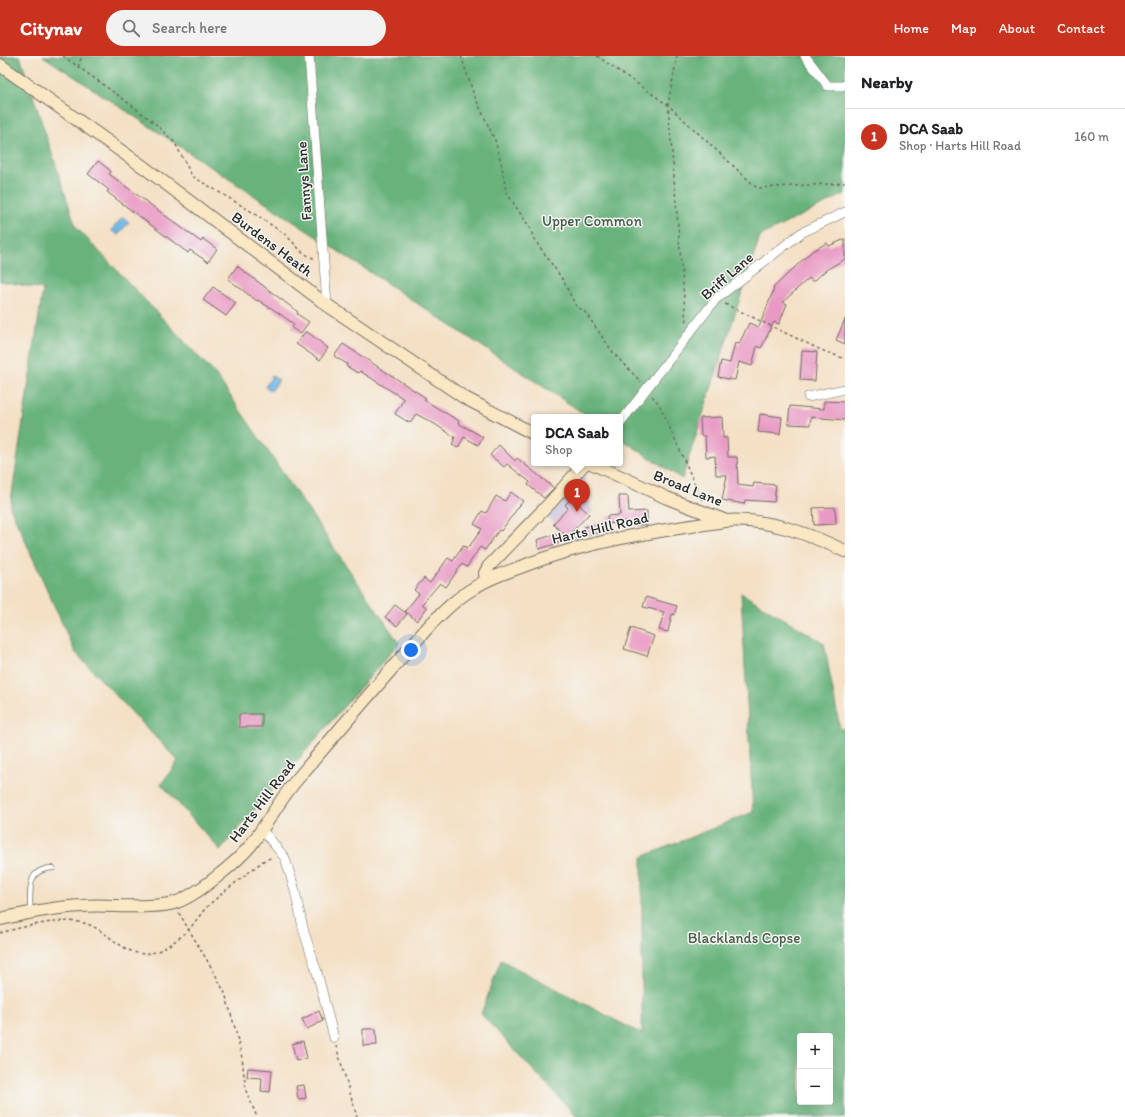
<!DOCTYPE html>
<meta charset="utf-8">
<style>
body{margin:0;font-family:Itim,sans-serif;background:#f2f2f2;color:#202124}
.controls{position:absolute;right:12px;bottom:12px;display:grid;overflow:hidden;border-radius:4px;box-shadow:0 4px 16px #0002}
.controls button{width:36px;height:36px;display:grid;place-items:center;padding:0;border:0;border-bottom:1px solid #e0e0e0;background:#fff;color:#202124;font:20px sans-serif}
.you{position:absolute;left:411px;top:594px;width:14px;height:14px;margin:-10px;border:3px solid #fff;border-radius:50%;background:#1a73e8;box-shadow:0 0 0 6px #1a73e833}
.badge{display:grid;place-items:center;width:26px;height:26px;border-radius:50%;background:#c8321e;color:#fff;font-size:13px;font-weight:700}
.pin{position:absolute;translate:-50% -33px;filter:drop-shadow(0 1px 2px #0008)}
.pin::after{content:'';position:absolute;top:21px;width:14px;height:12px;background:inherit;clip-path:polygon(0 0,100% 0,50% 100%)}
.popup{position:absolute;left:531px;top:358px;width:92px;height:52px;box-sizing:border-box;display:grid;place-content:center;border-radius:4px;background:#fff;filter:drop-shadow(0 1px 3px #0005);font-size:13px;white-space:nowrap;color:#757577}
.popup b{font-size:15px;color:#202124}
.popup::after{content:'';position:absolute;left:50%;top:100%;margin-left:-8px;border:8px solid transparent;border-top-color:#fff}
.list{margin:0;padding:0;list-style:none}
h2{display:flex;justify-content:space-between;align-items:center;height:52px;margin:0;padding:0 16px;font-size:17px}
h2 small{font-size:13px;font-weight:400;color:#757577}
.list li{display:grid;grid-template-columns:26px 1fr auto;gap:12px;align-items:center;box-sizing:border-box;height:56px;padding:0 16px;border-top:1px solid #e0e0e0}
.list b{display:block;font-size:15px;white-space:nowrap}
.list p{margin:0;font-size:13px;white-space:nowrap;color:#757577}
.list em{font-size:13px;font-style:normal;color:#757577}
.icon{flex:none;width:22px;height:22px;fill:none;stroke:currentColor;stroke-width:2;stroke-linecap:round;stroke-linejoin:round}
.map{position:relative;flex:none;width:845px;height:1061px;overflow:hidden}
header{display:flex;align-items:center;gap:24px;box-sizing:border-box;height:56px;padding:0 20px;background:#c8321e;color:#fff}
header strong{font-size:19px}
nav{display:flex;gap:22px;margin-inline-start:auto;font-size:14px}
.search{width:280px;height:36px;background:#f2f2f2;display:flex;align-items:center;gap:10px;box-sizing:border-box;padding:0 14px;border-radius:22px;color:#757577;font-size:15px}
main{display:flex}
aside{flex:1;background:#fff}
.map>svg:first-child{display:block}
.industrial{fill:#c7c0d9}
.forest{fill:#67b27b;stroke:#496e53;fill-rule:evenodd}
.water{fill:#6bb6e4;stroke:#4b7088}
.building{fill:#e99ac4}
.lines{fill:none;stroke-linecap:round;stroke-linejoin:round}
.lane-casing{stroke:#716a61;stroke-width:6}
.street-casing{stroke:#716a61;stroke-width:10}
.secondary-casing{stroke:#716a61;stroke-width:14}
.path{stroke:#716a61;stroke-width:1.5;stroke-dasharray:3 3;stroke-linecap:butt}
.lane{stroke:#fff;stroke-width:4.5}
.street{stroke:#fff;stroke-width:9}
.secondary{stroke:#fae7c3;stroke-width:12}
.labels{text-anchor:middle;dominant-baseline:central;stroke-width:3;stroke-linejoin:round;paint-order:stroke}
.street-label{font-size:15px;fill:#2b2b2b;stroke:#f6f6f2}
.park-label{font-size:15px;fill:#445d4a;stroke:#f6f6f2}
</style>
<header>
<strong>Citynav</strong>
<div class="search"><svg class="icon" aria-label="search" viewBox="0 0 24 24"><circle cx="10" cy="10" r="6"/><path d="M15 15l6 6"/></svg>Search here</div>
<nav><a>Home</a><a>Map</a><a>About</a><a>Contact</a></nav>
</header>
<main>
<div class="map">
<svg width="845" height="1061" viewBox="0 0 845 1061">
<rect width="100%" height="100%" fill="#f6f6f2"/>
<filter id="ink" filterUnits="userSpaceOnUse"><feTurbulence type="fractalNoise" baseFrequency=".025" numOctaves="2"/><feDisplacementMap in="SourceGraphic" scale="8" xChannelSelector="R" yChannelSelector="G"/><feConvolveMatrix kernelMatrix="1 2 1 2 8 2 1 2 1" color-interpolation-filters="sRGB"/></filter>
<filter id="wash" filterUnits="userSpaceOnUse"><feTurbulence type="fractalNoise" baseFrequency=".012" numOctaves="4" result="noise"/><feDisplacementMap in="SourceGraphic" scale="16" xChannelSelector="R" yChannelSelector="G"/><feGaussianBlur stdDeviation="0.9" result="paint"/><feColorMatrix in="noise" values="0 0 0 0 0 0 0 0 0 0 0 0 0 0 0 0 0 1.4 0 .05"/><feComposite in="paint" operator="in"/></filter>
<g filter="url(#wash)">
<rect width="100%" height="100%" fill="#f4e0c5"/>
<path class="industrial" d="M582 416V419H584L592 456 589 458 587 457 588 461 578 471 580 485 566 488 555 467 544 460Z"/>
<path class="forest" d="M0 0H20L76 171 216 319 399 587 220 794 161 728 178 705 75 596 10 451 43 233 0 225Z
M43 0H845V138L760 180 682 423 620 382V361H589Z
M741 537 824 587 840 673H845V1061H577L481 958 501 904 642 978V801L753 756ZM800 980H830V1046H800Z"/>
<path class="water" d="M123 161 129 166 118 179 111 174Z
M272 320 279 324 271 335 265 331Z"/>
<g id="blocks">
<path class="building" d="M98 105 111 115 109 118 201 186 203 183 217 193 208 206 190 194 188 197 107 136 109 134 88 118Z
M845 183V203L826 214 813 226 809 222 783 246 787 248 779 268 774 266 761 292 757 290 752 310 739 306 735 324 718 321 721 305 730 307 735 287 739 288 749 267 759 271 774 233 773 232 812 195 827 187 829 190Z
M237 210 298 256 297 258 309 266 300 278 292 272 294 268 270 251V252L258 244 257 245 228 223Z
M213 231 236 247 226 260 203 244Z
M845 263V288L836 284Z
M306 275 328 292 320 304 296 288Z
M343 288 426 342 424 344 459 365 458 367 483 381 478 389 464 381 458 392 452 389 455 381 433 367 416 358 410 367 395 358 404 343 360 315 358 317 346 310 347 308 334 300Z
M802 295 817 296 815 325 800 324Z
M824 345 845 346V364L811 361 810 369 788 368 790 350 824 353Z
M760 358 782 361 780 378 758 376Z
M722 361 723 382H727L728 401H737L738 429 753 431 754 427 776 429 774 446 745 444 744 448 722 444 727 419H716L715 400 706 401 705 380H701L700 362Z
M499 389 515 405 517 402 554 432 544 442 528 429 530 426 507 408 504 411 490 399Z
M511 436 523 445 514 457 501 475 499 474 485 494 480 491 467 511 462 508 446 531 440 527 422 548 427 552 417 565 405 555 419 538 414 534 424 522 430 527 448 502 453 505 463 490 468 492 482 473 474 468 482 455 486 457 496 440 505 445Z
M619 440H628L629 456 647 455V469H628L627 465 608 468 607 460 620 459Z
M572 442 589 458 567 481 553 468 568 452 565 449Z
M835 451 836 468 814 469 813 452Z
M604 466 606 474 587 480 584 471Z
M556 478 559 487 539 493 537 484Z
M646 541 677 550 674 559 672 558 668 576 659 574 664 556 643 551Z
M395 549 407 558 397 570 385 561Z
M631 572 654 580 647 600 624 593Z
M239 658H262V671H239Z
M319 955 323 965 307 973 302 963Z
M363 973H376L377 989 363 990Z
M303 985 307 1002 296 1005 292 988Z
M248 1012 272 1014 270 1036 261 1035 262 1022 247 1021Z
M304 1029 306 1042 298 1043 296 1030Z"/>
</g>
</g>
<g filter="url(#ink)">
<use href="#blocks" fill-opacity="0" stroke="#716a61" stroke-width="1"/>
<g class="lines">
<defs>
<path id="lane" d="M30 856C31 835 25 813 53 812"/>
<path id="street" d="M309 0 327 249
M805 0 828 30H842L845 29
M808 341 845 333
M620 367 716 243 801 177 845 156
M261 774 269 782 285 802 294 831 304 876 317 916 334 982"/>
<path id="secondary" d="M0 9 145 112 327 249 465 342 534 378
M591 407 667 442 724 464
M486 525 485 517 489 510 551 446 585 407
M0 863C28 857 55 851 83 850 110 848 152 854 177 846 198 838 236 807 251 789 266 769 278 747 294 727 339 674 384 621 430 569 444 555 457 542 474 532 488 522 505 517 521 511 586 485 656 475 725 465 767 462 807 477 845 495"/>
</defs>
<use href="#lane" class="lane-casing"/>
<use href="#street" class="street-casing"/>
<use href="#secondary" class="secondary-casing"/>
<path class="path" d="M63 0 130 48 157 69 175 87 192 120 249 154 286 179 303 197 315 203
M461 0 474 39 495 84 502 111 506 136 530 172 534 183 563 224 576 250 585 256 615 299 641 326
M597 0 668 49 757 132 845 127
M677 0 668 49 686 267
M78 11 82 0
M725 248 821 294 845 303
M652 340 659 348 665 361 702 444
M179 857 214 916 225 937 235 972 242 1002 246 1035 257 1061
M0 877C23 871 61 861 84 867 111 874 127 909 160 894 170 889 182 881 190 872 197 864 203 854 211 847 228 832 246 819 263 805L273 801
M336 990 357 1061"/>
<use href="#lane" class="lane"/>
<use href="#street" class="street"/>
<use href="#secondary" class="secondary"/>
</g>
</g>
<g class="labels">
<g class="street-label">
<text transform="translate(304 125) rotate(-94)">Fannys Lane</text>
<text transform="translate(272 188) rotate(37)">Burdens Heath</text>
<text transform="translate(727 220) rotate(-41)">Briff Lane</text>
<text transform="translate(688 432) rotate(22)">Broad Lane</text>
<text transform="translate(600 472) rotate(-13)">Harts Hill Road</text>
<text transform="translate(262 745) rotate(-53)">Harts Hill Road</text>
</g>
<g class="park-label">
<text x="592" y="165">Upper Common</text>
<text x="744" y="882">Blacklands Copse</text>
</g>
</g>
</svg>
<div class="controls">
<button>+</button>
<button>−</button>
</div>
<div class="you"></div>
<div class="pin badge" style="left:577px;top:456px">1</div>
<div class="popup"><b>DCA Saab</b>Shop</div>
</div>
<aside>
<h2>Nearby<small></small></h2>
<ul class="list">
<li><span class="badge">1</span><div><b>DCA Saab</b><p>Shop · Harts Hill Road</p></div><em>160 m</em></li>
</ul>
</aside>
</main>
